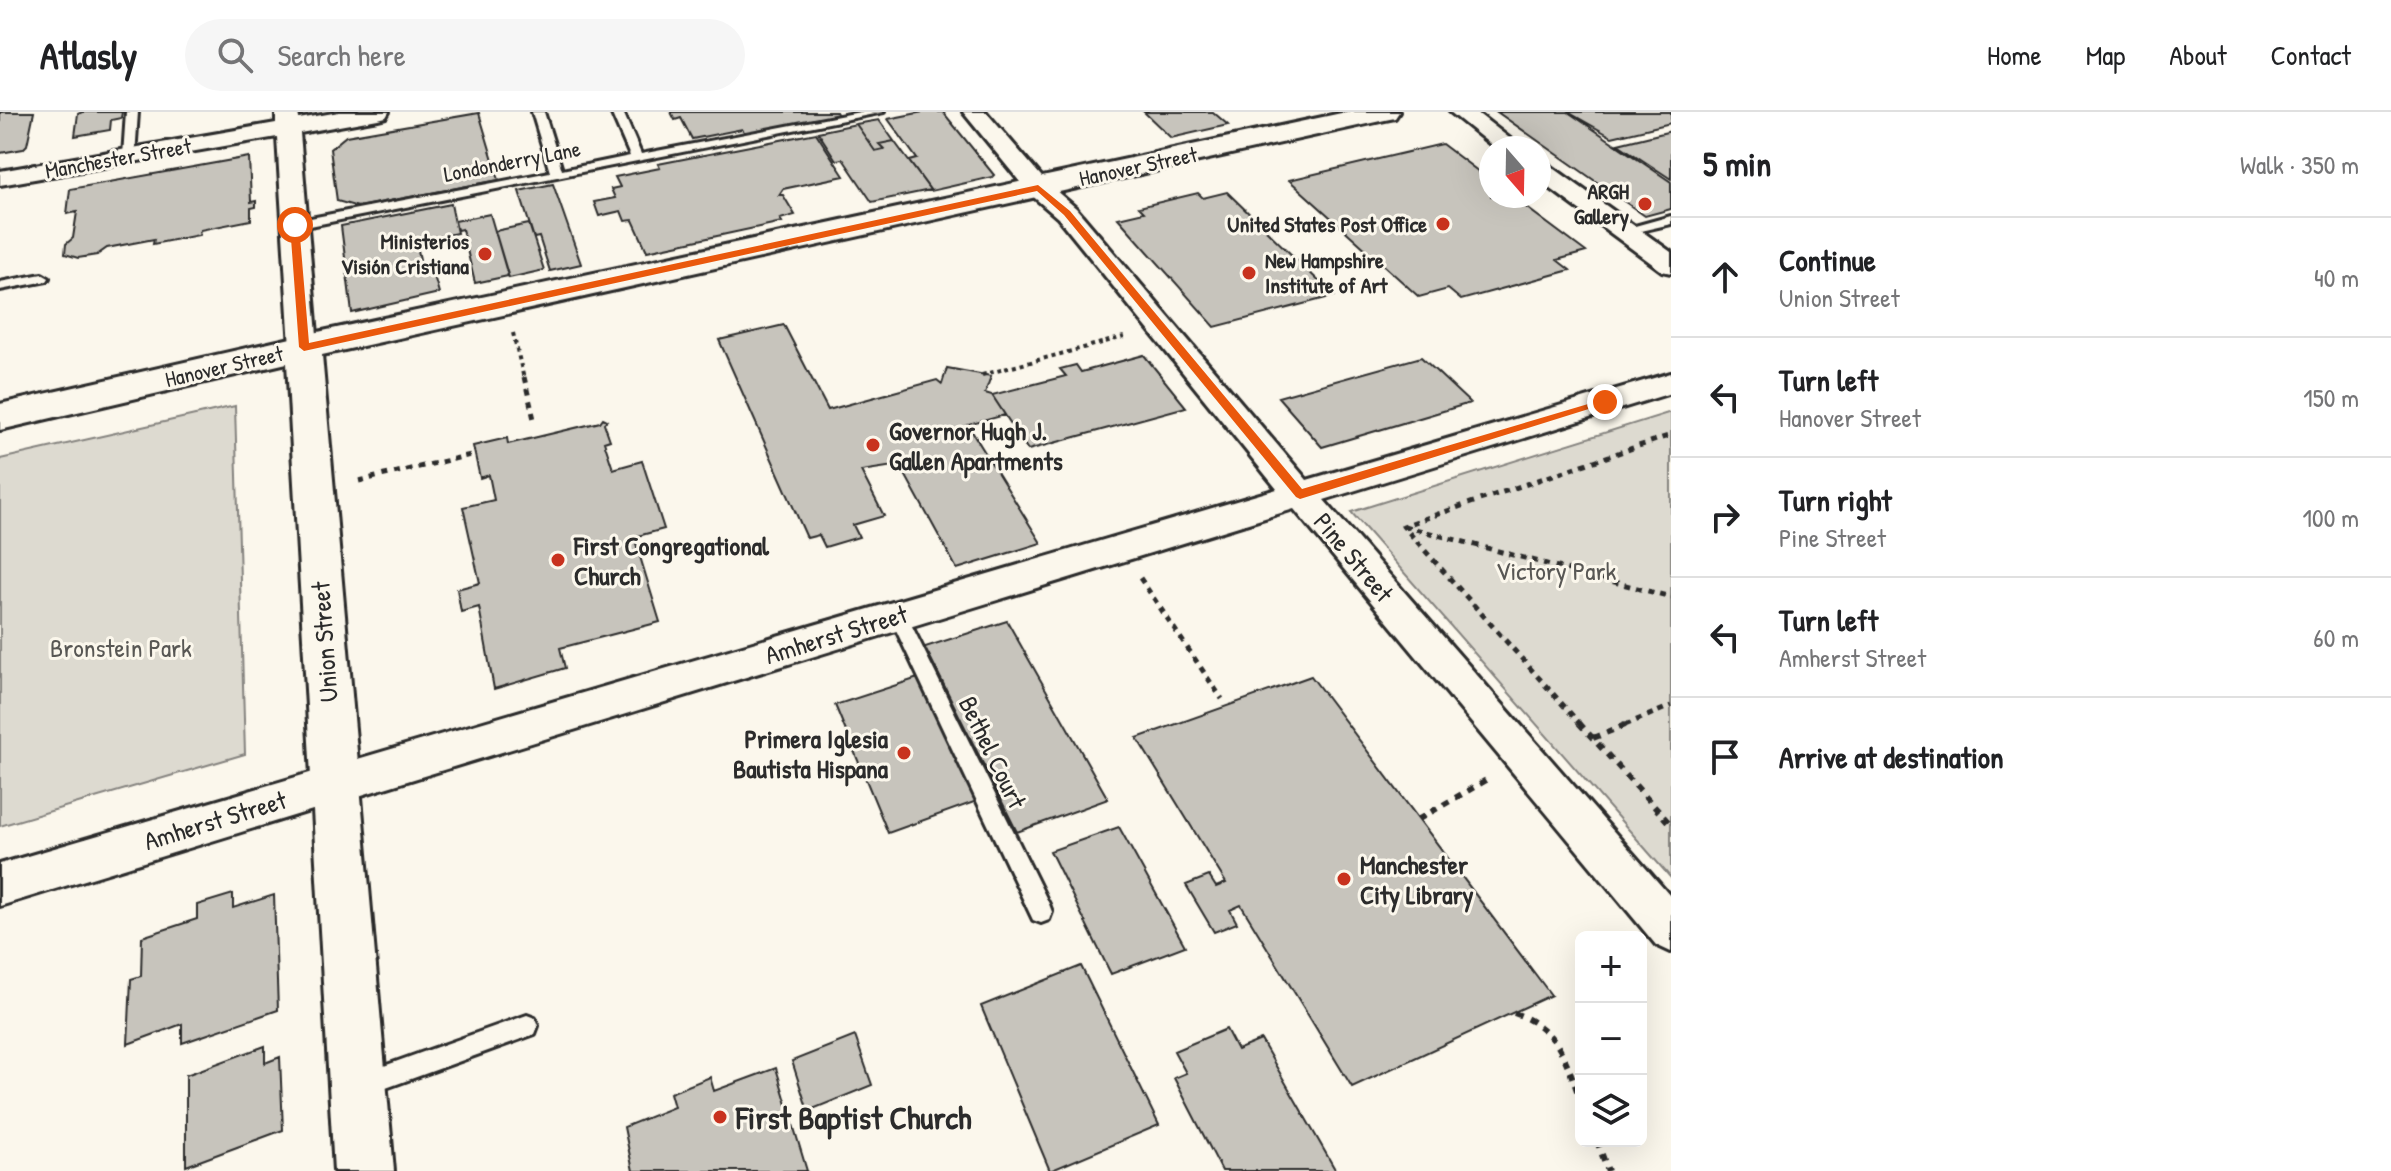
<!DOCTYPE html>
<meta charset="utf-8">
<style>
body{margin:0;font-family:"Patrick Hand",sans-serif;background:#f6f6f6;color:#202124}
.controls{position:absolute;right:24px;bottom:24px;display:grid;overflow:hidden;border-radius:12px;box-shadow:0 8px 32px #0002}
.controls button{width:72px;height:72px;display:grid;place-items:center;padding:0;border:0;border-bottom:2px solid #e0e0e0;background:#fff;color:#202124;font:40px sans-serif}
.compass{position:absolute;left:1479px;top:24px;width:72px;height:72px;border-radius:50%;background:#fff;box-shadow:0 8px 32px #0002;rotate:160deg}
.stop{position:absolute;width:24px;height:24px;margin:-18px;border:6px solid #ea580c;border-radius:50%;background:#fff}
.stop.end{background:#ea580c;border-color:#fff;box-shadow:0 2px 8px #0008}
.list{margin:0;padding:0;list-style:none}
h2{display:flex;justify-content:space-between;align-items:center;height:104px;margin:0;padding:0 32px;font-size:34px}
h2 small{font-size:26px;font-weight:400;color:#757577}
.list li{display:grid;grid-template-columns:52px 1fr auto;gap:24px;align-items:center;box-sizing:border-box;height:120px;padding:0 32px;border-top:2px solid #e0e0e0}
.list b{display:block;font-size:30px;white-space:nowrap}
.list p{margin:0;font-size:26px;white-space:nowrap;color:#757577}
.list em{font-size:26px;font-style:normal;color:#757577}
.icon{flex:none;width:44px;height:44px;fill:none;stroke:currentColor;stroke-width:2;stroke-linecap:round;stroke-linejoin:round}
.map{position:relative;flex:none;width:1671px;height:1059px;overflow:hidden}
header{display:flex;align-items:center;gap:48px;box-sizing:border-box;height:112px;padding:0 40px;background:#fff;border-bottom:2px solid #e0e0e0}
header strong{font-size:38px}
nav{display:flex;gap:44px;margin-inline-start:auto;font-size:28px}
.search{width:560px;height:72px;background:#f6f6f6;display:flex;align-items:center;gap:20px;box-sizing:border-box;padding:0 28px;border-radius:44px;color:#757577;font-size:30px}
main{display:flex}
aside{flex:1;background:#fff}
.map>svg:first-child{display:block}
.green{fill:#dddad0;stroke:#84827e;stroke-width:2}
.building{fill:#c7c4bc;stroke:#2b2b2b;stroke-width:2}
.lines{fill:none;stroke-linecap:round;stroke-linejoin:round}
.lane-casing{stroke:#2b2b2b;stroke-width:6}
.street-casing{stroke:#2b2b2b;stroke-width:6}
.secondary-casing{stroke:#2b2b2b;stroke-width:6}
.path-far2{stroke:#2b2b2b;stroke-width:4;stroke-dasharray:4 4;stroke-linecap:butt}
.path-far1{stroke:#2b2b2b;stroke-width:5;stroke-dasharray:6 6;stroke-linecap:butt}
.path{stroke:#2b2b2b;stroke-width:6;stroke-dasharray:7 7;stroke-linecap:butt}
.lane{fill:#fbf7ec;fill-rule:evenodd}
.street{fill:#fbf7ec;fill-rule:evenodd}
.secondary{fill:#fbf7ec;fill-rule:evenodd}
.route{fill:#ea580c}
.poi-dot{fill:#c8321e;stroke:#fbf7ec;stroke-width:3}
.labels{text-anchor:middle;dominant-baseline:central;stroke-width:6;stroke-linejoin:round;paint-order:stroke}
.far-street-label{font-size:22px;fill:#2b2b2b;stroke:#fbf7ec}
.far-poi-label{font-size:22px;font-weight:bold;fill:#2b2b2b;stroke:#fbf7ec;text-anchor:end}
.poi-label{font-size:26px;font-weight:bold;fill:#2b2b2b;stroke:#fbf7ec;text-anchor:start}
.street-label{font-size:26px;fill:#2b2b2b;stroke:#fbf7ec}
.park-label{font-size:26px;fill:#585754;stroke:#fbf7ec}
.near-poi-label{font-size:32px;font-weight:bold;fill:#2b2b2b;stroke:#fbf7ec;text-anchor:start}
</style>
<header>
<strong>Atlasly</strong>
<div class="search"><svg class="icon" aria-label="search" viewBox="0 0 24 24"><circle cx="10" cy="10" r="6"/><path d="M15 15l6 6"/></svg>Search here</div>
<nav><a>Home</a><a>Map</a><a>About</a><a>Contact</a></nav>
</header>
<main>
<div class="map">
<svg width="1671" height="1059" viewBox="0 0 1671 1059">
<rect width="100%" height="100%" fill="#fbf7ec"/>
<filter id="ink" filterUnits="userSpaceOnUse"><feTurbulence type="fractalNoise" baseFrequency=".0125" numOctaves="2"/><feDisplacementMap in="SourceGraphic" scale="16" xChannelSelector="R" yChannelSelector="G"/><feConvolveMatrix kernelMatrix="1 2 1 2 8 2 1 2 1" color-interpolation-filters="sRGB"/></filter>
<g filter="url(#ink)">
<path class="green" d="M235 294 245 642 0 714V347Z
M1671 300V766L1351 400Z"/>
<path class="building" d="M0 0H34L27 33 23 37 0 41Z
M82 0H122L121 6 111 8 110 18 75 24 78 2Z
M671 0H836L838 3 745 21 742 17 692 27 681 6 675 8Z
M923 0H943L994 63 992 65 931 79 909 49 917 47 888 7Z
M1144 0H1213L1228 13 1171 26Z
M1497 0H1568L1671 70V97L1645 104Z
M1568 0H1671V11L1612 25Z
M479 1 499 68 358 95 337 89 330 37 346 24Z
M879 8 894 29 879 32 884 37 875 39 856 12Z
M856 12 875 39 884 37 879 32 894 29 930 78 872 90 843 47 836 48 818 20Z
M1671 19V67L1618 32Z
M816 21 844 64 783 77 779 83H783L795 103 780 107 782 110 647 139 633 108 625 109 621 99 599 104 594 90 615 86 611 77 620 75 615 65 660 56 658 52Z
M1442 32 1491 69V84H1511L1586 140 1557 148 1570 158 1461 188 1448 177 1419 185 1289 68Z
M249 45 251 90 256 89V95L251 96V108L200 118 199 123 153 132 154 127 107 136 97 143 78 146 65 142 66 132 73 126 77 100 67 102 70 77Z
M553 72 581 152 550 159 539 125 534 126 519 79Z
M1227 80 1334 184 1215 215 1118 106 1144 100 1139 95 1198 81 1203 86Z
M451 92 457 121 416 129 421 152 430 150 439 181 352 201 341 114Z
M490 102 508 164 475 171 462 117 457 118 455 109Z
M529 112 544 158 509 166 495 119Z
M784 213 828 298 937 268 942 272 947 256 991 264 985 281 992 283 1005 303 968 313 1041 431 957 457 900 353 861 359 884 404 853 413 859 425 825 435 819 423 807 426 719 228Z
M1144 243 1186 295 1028 338 992 283 1066 264 1060 257 1076 253 1081 260Z
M1421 245 1470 291 1322 335 1278 285Z
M603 306 607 308 604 311 610 328 604 330 613 357 642 349 664 417 634 425 660 510 560 536 565 556 494 577 479 495 461 500 457 477 480 471 463 395 494 388 489 363 480 366 473 334 507 326 508 332 600 310Z
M1007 509 1108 687 1017 720 929 543 926 544 922 536Z
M1311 564 1551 883 1352 975 1241 793 1230 798 1237 811 1214 820 1186 773 1209 764 1216 775 1226 771 1137 626Z
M918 566 977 689 888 721 835 593Z
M1119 715 1185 834 1111 862 1050 739Z
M233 782V796L274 783 278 898 182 931V912L128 932 131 867 141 864 142 825 197 807V793Z
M1081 854 1159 1013 1050 1059 981 894Z
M1226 917 1237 938 1261 928 1336 1059H1222L1174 966 1186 961 1174 939Z
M855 924 872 973 808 999 792 949Z
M265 934V951L280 945 283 1018 186 1054V963Z
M776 956 807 1059H633L624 1015 674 995 670 981 710 965 714 979Z"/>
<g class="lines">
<defs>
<path id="lane" d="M126 0H138L135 44 129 48 123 44Z
M532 0H544L562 58 630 44 611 0H623L641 42 860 0H884L295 117 289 113 295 109 550 60Z
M1671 104V112L1623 123 1617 119Z
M42 162 49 166 47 169 0 178V170Z
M898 496 904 498 1049 792 1052 800 1049 808 1041 811 1033 808 889 503 892 498Z
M527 903 535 906 538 914 535 922 364 984 356 980 352 972 356 964Z"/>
<path id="street" d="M276 0H298L299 7 339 0H389L386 5 378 7 300 21 318 235 314 242 304 245 294 242 290 235 277 25 0 73V59L276 11Z
M963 0H986L1047 71 1076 96 1307 368 1671 261V281L1324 388 1671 785V840L1656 833 1294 397 0 794V752L1277 377 1058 106 1029 81Z
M1450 0H1476L1522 36H1495Z
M1539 50 1548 52 1671 140V161L1662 159 1539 68Z"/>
<path id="secondary" d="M1346 0H1399L1395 6 1385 8 322 243 394 1059H334L287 251 0 318V292L304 223Z"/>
</defs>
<use href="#lane" class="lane-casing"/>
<use href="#street" class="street-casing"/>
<use href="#secondary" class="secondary-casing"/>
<path class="path-far2" d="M513 221 524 267
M982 263 1124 225"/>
<path class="path-far1" d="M524 265 534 307
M359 369 475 342
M1404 414 1671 485
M1140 466 1222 587
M1581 613 1403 414 1671 323
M1625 613 1671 594"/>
<path class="path" d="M1579 611 1671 713
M1593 626 1630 611
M1419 707 1488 667
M1514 901C1559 917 1566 948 1581 990
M1597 1029 1608 1059"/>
<use href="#lane" class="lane"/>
<use href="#street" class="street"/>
<use href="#secondary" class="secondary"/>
</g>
</g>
<path class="route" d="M1038 73 1070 99 1302 377 1605 287 1611 290 1300 387 1296 385 1064 103 1037 79 304 239 299 235 290 113 295 111 299 113 309 231Z"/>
<g class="poi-dot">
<circle cx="1645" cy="92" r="8"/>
<circle cx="1443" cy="112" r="8"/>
<circle cx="485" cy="142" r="8"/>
<circle cx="1249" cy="161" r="8"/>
<circle cx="873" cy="333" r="8"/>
<circle cx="558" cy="448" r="8"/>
<circle cx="904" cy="641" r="8"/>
<circle cx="1344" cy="767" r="8"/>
<circle cx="720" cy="1005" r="8"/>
</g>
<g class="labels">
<g class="far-street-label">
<text transform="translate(118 46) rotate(-10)">Manchester Street</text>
<text transform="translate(512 49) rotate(-11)">Londonderry Lane</text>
<text transform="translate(1138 54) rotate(-12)">Hanover Street</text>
<text transform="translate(224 254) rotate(-13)">Hanover Street</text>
</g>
<g class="far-poi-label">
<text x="1629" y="79">ARGH<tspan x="1629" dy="25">Gallery</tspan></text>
<text x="1427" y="112">United States Post Office</text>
<text x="469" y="129">Ministerios<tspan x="469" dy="25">Visión Cristiana</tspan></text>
<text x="1265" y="148" text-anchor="start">New Hampshire<tspan x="1265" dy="25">Institute of Art</tspan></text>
</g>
<g class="poi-label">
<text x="889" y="318">Governor Hugh J.<tspan x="889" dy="30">Gallen Apartments</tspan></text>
<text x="574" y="433">First Congregational<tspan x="574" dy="30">Church</tspan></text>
<text x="888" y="626" text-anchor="end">Primera Iglesia<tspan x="888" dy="30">Bautista Hispana</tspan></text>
<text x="1360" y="752">Manchester<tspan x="1360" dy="30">City Library</tspan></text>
</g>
<g class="street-label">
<text transform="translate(1354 445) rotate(50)">Pine Street</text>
<text transform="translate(836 522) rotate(-17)">Amherst Street</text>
<text transform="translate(324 530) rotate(-94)">Union Street</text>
<text transform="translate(993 640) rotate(64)">Bethel Court</text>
<text transform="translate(215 708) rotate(-17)">Amherst Street</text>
</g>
<g class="park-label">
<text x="1556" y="458">Victory Park</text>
<text x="121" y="535">Bronstein Park</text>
</g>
<g class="near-poi-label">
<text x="736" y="1005">First Baptist Church</text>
</g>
</g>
</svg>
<div class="controls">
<button>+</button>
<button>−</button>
<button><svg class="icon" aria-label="layers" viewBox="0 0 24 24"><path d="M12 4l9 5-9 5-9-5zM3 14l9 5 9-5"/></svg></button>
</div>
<svg class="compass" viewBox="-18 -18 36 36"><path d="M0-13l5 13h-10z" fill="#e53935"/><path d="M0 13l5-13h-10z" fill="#757577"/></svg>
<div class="stop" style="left:295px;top:113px"></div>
<div class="stop end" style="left:1605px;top:290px"></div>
</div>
<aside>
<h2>5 min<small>Walk · 350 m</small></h2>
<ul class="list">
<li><svg class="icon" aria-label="ahead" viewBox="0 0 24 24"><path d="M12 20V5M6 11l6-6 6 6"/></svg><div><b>Continue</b><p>Union Street</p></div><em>40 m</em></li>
<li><svg class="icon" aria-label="left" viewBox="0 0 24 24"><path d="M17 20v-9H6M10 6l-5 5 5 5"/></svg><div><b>Turn left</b><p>Hanover Street</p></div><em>150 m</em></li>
<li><svg class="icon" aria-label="right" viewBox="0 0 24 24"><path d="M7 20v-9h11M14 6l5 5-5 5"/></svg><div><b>Turn right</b><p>Pine Street</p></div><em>100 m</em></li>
<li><svg class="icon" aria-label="left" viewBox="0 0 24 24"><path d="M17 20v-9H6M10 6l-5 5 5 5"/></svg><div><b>Turn left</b><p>Amherst Street</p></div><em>60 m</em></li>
<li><svg class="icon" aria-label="arrive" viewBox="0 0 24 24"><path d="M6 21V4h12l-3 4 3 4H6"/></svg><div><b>Arrive at destination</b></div></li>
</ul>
</aside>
</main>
